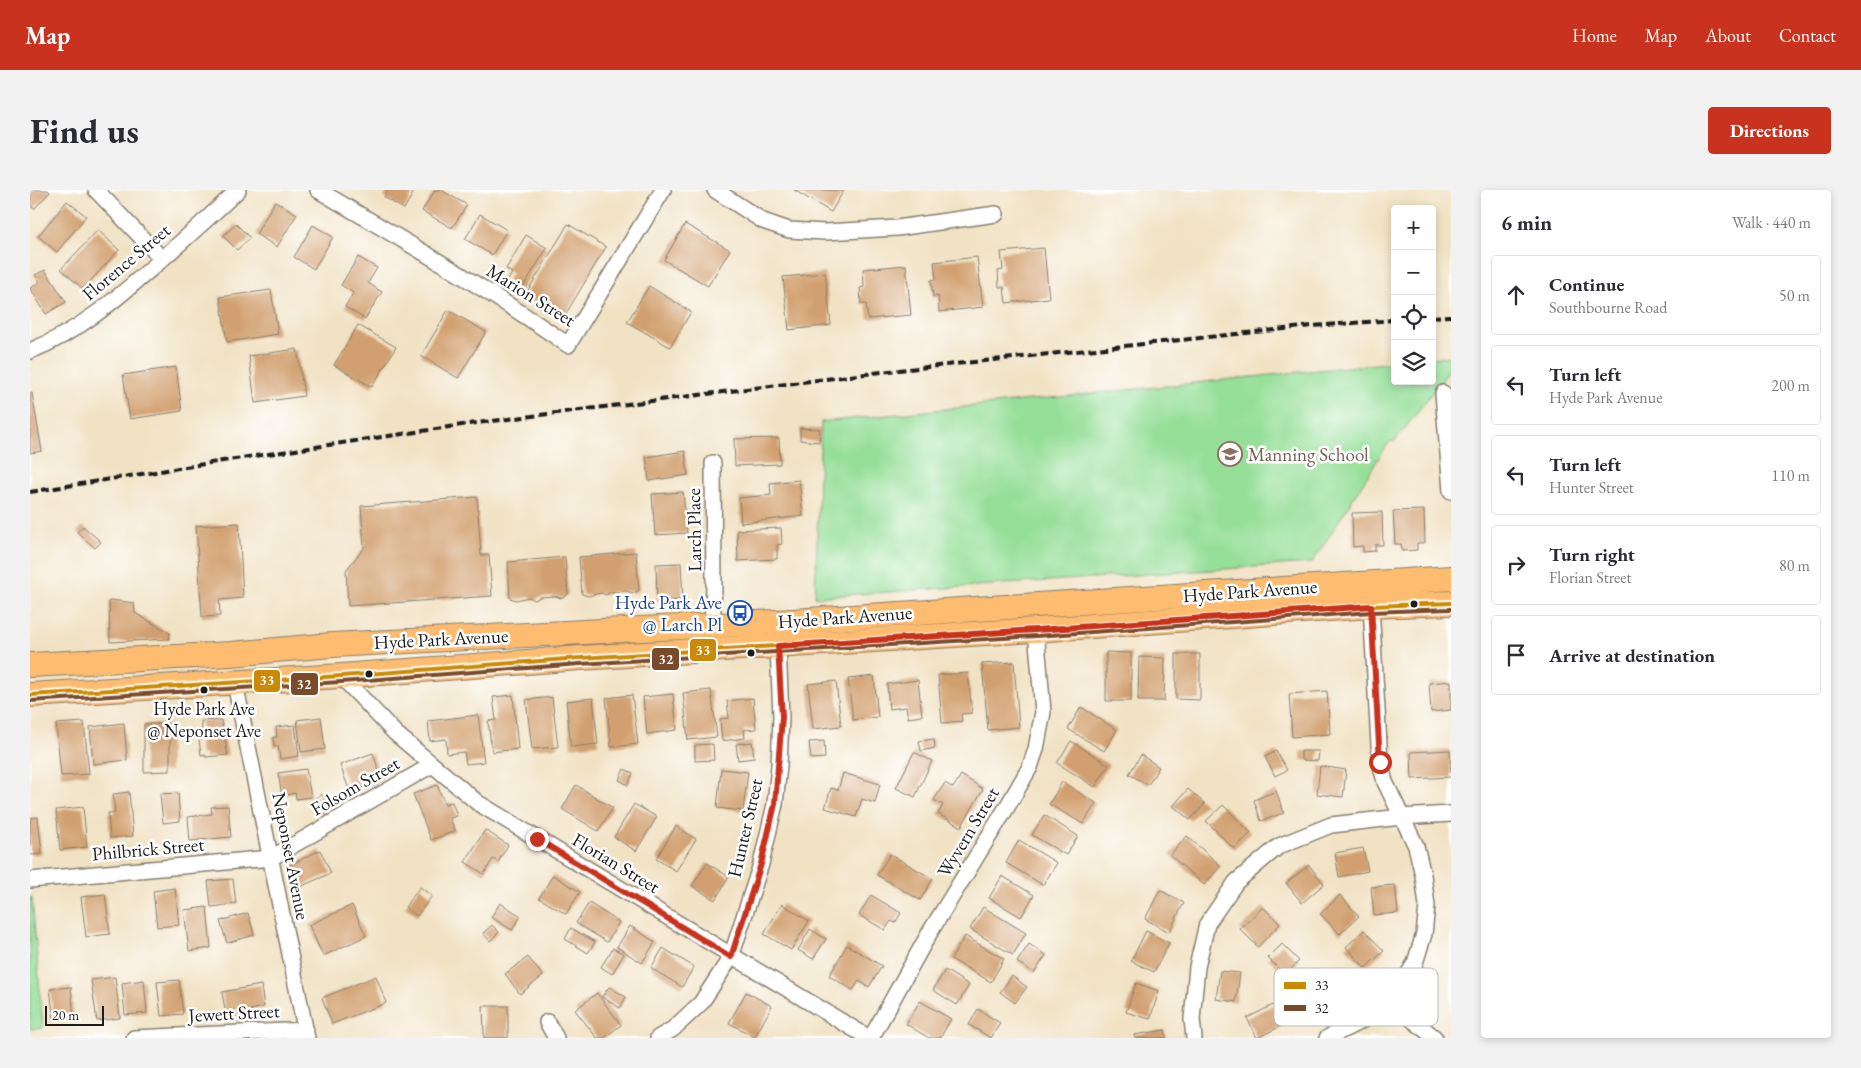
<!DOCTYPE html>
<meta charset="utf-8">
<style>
body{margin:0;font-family:"EB Garamond",serif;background:#f2f2f3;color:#2b2b33}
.controls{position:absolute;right:15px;top:15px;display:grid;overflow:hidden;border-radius:5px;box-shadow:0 2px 8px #0003}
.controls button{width:45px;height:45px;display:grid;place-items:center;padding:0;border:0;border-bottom:1px solid #e1e1e2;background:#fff;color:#2b2b33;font:25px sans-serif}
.scale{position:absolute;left:15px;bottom:12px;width:59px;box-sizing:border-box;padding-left:5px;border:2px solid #1c1c1c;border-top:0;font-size:14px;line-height:18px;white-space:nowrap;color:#1c1c1c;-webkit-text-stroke:4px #fff;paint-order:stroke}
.stop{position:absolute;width:15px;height:15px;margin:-11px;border:4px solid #c8321e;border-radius:50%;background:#fff}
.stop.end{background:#c8321e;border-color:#fff;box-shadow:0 1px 5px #0008}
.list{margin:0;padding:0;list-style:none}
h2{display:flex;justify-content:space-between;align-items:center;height:65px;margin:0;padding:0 20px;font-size:21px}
h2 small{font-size:16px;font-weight:400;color:#7c7c81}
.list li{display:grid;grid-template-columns:32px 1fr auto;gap:15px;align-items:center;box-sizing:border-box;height:80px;margin:0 10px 10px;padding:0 10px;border:1px solid #e1e1e2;border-radius:5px}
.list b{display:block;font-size:19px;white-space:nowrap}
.list p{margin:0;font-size:16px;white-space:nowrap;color:#7c7c81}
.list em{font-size:16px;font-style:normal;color:#7c7c81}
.icon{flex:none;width:28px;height:28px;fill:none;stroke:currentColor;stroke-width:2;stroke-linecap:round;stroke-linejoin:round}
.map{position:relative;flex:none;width:1421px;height:848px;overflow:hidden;border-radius:5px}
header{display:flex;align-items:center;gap:30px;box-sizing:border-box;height:70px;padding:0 25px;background:#c8321e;color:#fff}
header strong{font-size:24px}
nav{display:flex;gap:28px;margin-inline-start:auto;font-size:18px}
.intro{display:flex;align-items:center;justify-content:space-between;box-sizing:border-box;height:120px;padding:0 30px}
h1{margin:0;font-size:35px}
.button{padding:12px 22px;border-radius:5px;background:#c8321e;color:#fff;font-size:18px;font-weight:700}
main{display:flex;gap:30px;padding:0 30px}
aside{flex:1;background:#fff;border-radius:5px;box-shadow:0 2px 8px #0003}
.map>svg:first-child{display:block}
.green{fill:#96df99;stroke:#597e5a}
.building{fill:#d2a06f}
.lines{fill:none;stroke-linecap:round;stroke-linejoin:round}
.minor-casing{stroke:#867f70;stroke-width:18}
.primary-casing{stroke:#867f70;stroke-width:26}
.minor{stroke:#fff;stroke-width:15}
.primary{stroke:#fdbc6f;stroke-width:24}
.rail{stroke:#1c1c1c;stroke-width:4;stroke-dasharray:8 4;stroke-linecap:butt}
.bus-1-casing{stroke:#fff;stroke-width:8}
.bus-2-casing{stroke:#fff;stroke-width:8}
.bus-1{stroke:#cb8a06;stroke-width:4}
.bus-2{stroke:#7a4b2a;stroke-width:4}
.route{stroke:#c8321e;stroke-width:6}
.bus-dot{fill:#1c1c1c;stroke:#fff;stroke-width:2}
.labels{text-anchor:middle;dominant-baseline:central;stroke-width:5;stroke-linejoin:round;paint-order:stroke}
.bus-label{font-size:18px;fill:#1c1c1c;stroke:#fff}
.street-label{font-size:19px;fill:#1c1c1c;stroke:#fff}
.education-label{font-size:19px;fill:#785e54;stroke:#fff;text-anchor:start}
.transit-label{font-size:19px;fill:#164399;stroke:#fff;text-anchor:end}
.key{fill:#fff;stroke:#bbb;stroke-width:1}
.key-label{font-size:14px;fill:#1c1c1c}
.line-badge{stroke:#fff;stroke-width:2}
.badge-label{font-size:14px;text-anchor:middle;font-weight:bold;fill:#fff}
</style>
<header>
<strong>Map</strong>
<nav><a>Home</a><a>Map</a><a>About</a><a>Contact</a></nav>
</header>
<div class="intro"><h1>Find us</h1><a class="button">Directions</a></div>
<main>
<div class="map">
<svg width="1421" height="848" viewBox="0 0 1421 848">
<rect width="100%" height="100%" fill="#fff"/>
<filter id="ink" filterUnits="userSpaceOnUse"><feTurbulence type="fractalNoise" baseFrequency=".02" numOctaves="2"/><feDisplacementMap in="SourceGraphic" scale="10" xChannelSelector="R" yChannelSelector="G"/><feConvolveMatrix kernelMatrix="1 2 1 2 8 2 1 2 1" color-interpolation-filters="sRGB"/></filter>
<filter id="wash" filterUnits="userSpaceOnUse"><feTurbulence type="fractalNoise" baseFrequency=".0096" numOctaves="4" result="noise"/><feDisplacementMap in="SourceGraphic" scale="20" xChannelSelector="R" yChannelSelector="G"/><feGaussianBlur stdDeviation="1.12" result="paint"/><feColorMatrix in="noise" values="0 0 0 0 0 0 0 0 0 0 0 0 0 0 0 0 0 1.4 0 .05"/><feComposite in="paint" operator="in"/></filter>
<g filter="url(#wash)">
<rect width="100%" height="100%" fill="#f1e2c4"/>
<path class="green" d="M1421 166V178L1365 251 1359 252 1282 373 785 407 791 232 1365 172V191H1402V168Z
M0 707H2L13 838 0 839Z"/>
<g id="blocks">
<path class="building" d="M0 0H18L20 2 4 19 0 15Z
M358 0H385L374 19 354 7Z
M405 0H411L437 15 422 38 392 21Z
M764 0H814L801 22Z
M37 11 56 26 27 62 8 46Z
M245 11 267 24 247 57 226 44Z
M450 24 477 40 462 65 435 49Z
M206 34 220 48 207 60 193 46Z
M538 34 576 57 532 130 494 107Z
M655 34 700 60 678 96 634 70Z
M283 35 303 47 284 79 264 67Z
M68 40 89 60 53 99 31 79Z
M496 45 517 58 491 100 477 92 482 83 476 79Z
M1014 58 1019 108 976 113 974 97H969L968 81 973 80 971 62Z
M328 67 347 78 338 93 352 102 335 129 315 117 323 103 311 95Z
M947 67 953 117 909 122 908 106 903 107 901 90 906 89 904 72Z
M876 75 881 125 838 129 836 114H831L830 98 834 97 833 79Z
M15 80 36 112 16 124 0 98 10 92 5 85Z
M795 83 801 135 759 140 753 87Z
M619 96 661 122 640 157 597 132Z
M241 100 248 144 197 152 190 107Z
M418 120 456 142 428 188 391 166Z
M328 135 366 157 342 197 304 175Z
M267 159 274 206 225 213 219 166Z
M146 177 152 221 100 229 93 185Z
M0 203H2L12 261 0 263Z
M770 238 790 239 789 252 770 250Z
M749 248 750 274 705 276 704 249Z
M655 261 658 285 619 291 616 267Z
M769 290 773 326 711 333 709 308 741 305 740 293Z
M653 302 657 343 625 345 622 304Z
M447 307 451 365H459L462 406 318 416 316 380 334 358 331 316Z
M1394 320 1395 353H1387V360L1372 361 1371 354H1365L1363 321Z
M1352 322 1353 355H1345V361L1333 362V356L1323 357 1322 323Z
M209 333 213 408 189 410 190 426 172 427 166 336Z
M53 336 71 352 65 358 47 342Z
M751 338 752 354 747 355V369L708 371 707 340Z
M606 362 609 400 608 401 603 403 596 401 581 402 576 405 571 403 558 406 552 404 549 367Z
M535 367 538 404 536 406 531 408 525 406 510 407 505 410 499 407 486 410 480 408 478 372Z
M651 373 653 410 627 411 626 374Z
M81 410 104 413 105 423 140 443 139 449 80 452 79 411Z
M1076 462 1101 463V511H1076Z
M1146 464H1170V510L1146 509Z
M1109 467 1135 468 1134 511H1108Z
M984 472 989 537 958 540 952 474Z
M938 483 942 523 931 524 932 531 912 533 908 485Z
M844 486 848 527 823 530 818 489Z
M888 490 892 526 878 528 876 517 859 519 857 494Z
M806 491 811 536 783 539 778 494Z
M1421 491V520L1401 522 1399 493Z
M681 500 687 547 658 550 653 503Z
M1297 501 1300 544 1262 547 1259 504Z
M643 504 647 540 617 544 613 507Z
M483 505 488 559 462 562 458 531 466 530 463 507Z
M602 505 608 554 581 557 576 508Z
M522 507 528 557 502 559 496 510Z
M563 508 568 554 541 557 536 511Z
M723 508 726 539 714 540 715 548 692 551 690 529 699 528 697 511Z
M1051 517 1087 540 1074 561 1038 539Z
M448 525 454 572 436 574 434 562 417 564 416 549 400 551 398 531Z
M291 527 295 559 271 562 267 530Z
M191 530 198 565 175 567V564L171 565 169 550 173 549 171 531Z
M54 532 59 584 31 586 26 534Z
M94 533 97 570 63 574 60 537Z
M114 534H140V581L114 582Z
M265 535 269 566 250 569 248 556 244 557 243 547H247L246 537Z
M904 549 905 558 891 561 889 551Z
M794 551 795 568 781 569 779 552Z
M1041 551 1079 575 1065 597 1027 573Z
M722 552 724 568 708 570 706 554Z
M683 554 684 570 665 571V555Z
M1420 560 1421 587 1382 589 1381 562Z
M1246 561 1257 580 1245 586 1235 567Z
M1271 561H1289L1288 571 1271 570Z
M884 562 902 571 885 607 866 598Z
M343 563 352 590 320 602 310 575Z
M1111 565 1129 577 1118 595 1099 584Z
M1290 576 1316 580 1313 607 1287 604Z
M276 579 281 607 266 609 265 603 252 606 248 583Z
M594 579 603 583 598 595 589 590Z
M691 579 718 582 713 621 687 618Z
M813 583 850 594 845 613 832 609 826 627 795 618 801 598 808 600Z
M931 585 953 599 931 637 908 624 913 615 904 610 915 593 923 598Z
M1032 592 1066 613 1053 634 1019 614Z
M407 595 415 614 422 612 427 626 420 628 425 641 401 650 383 604Z
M546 595 583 618 568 641 532 619Z
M1158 599 1175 614 1160 630 1143 616Z
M1246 601 1254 623 1231 631 1224 610Z
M99 602 103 646 80 648 78 623H85L83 604Z
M148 603 150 631 133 633 130 604Z
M291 604 303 618 293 626 281 612Z
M604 614 627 627 606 661 584 647Z
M1193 615 1221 643 1204 659 1176 631Z
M198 616 201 647 160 651 158 627 182 624 181 617Z
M53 617 57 657 30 660 26 620Z
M1014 625 1048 646 1036 665 1002 645Z
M8 627 12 664 0 665V628Z
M646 636 666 649 646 681 626 669Z
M455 640 478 655 468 672 463 669 454 684 435 672Z
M1157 646 1191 676 1174 695 1140 665Z
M989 650 1027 673 1013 695 976 673Z
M1333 658 1338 681 1309 687 1305 663Z
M290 660 301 683 270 697 260 675Z
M860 664 903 689 890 710 847 685Z
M677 673 699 687 685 710 662 696Z
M1279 675 1294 694 1272 713 1256 693Z
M523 685 550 702 536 724 509 708Z
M972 686 1004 705 991 727 959 708Z
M203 689 206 714 181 717 178 691Z
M1365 695 1368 723 1344 725 1341 697Z
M390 697 402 706 387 726 375 717Z
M145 698 149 735 127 737 123 701Z
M1130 700 1154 713 1139 742 1115 729Z
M75 704 80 744 56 747 51 707Z
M841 705 871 723 865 733 861 731 855 740 829 725Z
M1310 705 1329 726 1310 744 1290 724Z
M470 713 491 726 482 740 461 727Z
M559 713 589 732 577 752 546 733Z
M752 714 779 731 761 760 734 744Z
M322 715 336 746 293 766 279 735Z
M177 717 181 758 159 761 154 720Z
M953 717 996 743 983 765 940 739Z
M1233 717 1250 734 1228 757 1210 739Z
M218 723 224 745 197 753 190 731Z
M462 735 469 742 460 751 453 743Z
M600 736 625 752 612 773 587 757Z
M541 738 565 752 558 763 535 749Z
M780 739 796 749 783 769 768 760Z
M1334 740 1354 761 1335 778 1316 757Z
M1116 741 1139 753 1124 782 1101 771Z
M935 746 974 769 961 792 921 769Z
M999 754 1016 765 1004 783 987 772Z
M1252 754 1269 771 1255 785 1238 768Z
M817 755 852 776 839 797 829 791 823 800 799 786Z
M583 758 594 764 582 784 571 777Z
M633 758 664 777 652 797 621 778Z
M498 767 513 786 490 804 475 784Z
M915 780 939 795 927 815 903 800Z
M1190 781 1210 783 1206 812 1186 809Z
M346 786 356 813 302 834 292 808Z
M982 786 997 797 985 813 970 802Z
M85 787 90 828 67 831 61 790Z
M114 790 117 823 95 825 92 793Z
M149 790 153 824 131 826 127 792Z
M1106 793 1129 801 1120 829 1096 822Z
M231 795 234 817 220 820 221 828 197 832 192 802Z
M41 797 44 827 24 830 20 799Z
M579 797 596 807 590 818 572 807Z
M716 802 742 816 725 847 699 833Z
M567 803 591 835 574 848H567L545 820Z
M890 811 921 829 910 848H899L876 834Z
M1243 815 1253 835 1227 848 1217 828Z
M453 816H478V848H454Z
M948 819 970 833 961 848 939 835Z
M1135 840 1136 848H1105L1104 845Z"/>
</g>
</g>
<g filter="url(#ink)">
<use href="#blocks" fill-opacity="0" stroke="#867f70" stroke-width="1"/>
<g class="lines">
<defs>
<path id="minor" d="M66 0 132 69
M288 0C373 50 458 99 538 155L633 0
M685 0 733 31 759 40 795 42 867 38 966 24
M0 161C51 141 91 105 131 70 157 47 183 24 208 0
M1413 203 1421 301
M682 435 684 397 683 273
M311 486 365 543 448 613 839 848
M205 493 277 848
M0 690 241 668 402 575
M1361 812 1405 848
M517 832 526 848
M104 848 276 840
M628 848 643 839 671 813 701 767 731 674 745 614 749 576 751 527 748 455
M841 848 900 742 977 617 1000 577 1006 559 1013 522 1006 440
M1164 848 1162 829 1167 777 1177 734 1206 692 1249 656 1301 635 1371 627 1421 624
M1297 848 1339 827 1361 812 1385 773 1394 744 1397 716 1393 685 1386 656 1355 592 1350 572 1341 416"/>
<path id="primary" d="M0 475 201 464 302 455 747 432 1421 388
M0 505 311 486 550 468 1006 440 1341 416 1421 413"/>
</defs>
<use href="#minor" class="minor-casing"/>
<use href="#primary" class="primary-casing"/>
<use href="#minor" class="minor"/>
<use href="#primary" class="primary"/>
<path class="rail" d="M1402 127 1421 126
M0 302 205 269 439 234 860 181 1282 136 1365 130"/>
<defs>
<path id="bus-1" d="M0 505 311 486 550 468 1006 440 1341 416 1421 413"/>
<path id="bus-2" d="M0 511 311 492 550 474 1006 446 1341 422 1421 419"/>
</defs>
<use href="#bus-1" class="bus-1-casing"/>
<use href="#bus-2" class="bus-2-casing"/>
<use href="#bus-1" class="bus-1"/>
<use href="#bus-2" class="bus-2"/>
</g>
</g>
<g class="lines" filter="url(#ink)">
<path class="route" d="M507 649 701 767 731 674 745 614 752 527 748 456 1006 440 1341 416 1350 572"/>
</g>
<defs>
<symbol id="school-ring" viewBox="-11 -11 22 22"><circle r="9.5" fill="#fff" stroke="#8d6e63" stroke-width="1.5"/><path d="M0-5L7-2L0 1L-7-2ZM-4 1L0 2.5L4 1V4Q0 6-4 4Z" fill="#8d6e63"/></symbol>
<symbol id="bus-ring" viewBox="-11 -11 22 22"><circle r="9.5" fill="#fff" stroke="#1a4fb4" stroke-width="1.5"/><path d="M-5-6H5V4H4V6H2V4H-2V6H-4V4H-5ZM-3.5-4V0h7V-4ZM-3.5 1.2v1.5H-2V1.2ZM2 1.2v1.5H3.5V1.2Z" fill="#1a4fb4"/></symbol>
</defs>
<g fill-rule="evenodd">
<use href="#school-ring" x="1186" y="250" width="28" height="28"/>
<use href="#bus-ring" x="696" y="409" width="28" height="28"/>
</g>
<g class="bus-dot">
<circle cx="1384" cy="414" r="4.5"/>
<circle cx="721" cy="463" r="4.5"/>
<circle cx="339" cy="484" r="4.5"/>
<circle cx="174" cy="500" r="4.5"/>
</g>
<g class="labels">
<g class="bus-label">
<text x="174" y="518">Hyde Park Ave<tspan x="174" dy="22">@ Neponset Ave</tspan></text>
</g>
<g class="street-label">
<text transform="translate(96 72) rotate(-40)">Florence Street</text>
<text transform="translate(501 105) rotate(32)">Marion Street</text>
<text transform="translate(664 340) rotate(-91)">Larch Place</text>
<text transform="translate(1220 401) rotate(-4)">Hyde Park Avenue</text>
<text transform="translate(815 427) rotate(-4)">Hyde Park Avenue</text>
<text transform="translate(411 449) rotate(-3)">Hyde Park Avenue</text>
<text transform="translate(325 596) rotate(-30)">Folsom Street</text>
<text transform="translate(715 638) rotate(-77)">Hunter Street</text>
<text transform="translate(938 642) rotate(-59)">Wyvern Street</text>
<text transform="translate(118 659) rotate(-5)">Philbrick Street</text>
<text transform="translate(261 666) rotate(79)">Neponset Avenue</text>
<text transform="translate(586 673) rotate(31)">Florian Street</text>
<text transform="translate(204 823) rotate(-3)">Jewett Street</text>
</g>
<g class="education-label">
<text x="1218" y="264">Manning School</text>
</g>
<g class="transit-label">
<text x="692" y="412">Hyde Park Ave<tspan x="692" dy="22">@ Larch Pl</tspan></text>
</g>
</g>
<rect x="1244" y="778" width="164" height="58" rx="8" class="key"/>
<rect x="1254" y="792" width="22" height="7" fill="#cb8a06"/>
<rect x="1254" y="815" width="22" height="6" fill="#7a4b2a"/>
<g class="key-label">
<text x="1285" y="800">33</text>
<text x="1285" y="823">32</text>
</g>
<g class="line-badge">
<rect x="659" y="448" width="28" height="24" rx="5" fill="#cb8a06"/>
<rect x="621" y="457" width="29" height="24" rx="5" fill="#7a4b2a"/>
<rect x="223" y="479" width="28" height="24" rx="5" fill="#cb8a06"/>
<rect x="260" y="482" width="29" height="24" rx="5" fill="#7a4b2a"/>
</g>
<g class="badge-label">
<text x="673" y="465">33</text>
<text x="636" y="474">32</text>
<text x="237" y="495">33</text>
<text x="274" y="499">32</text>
</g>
</svg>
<div class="controls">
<button>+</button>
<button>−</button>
<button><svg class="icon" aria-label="locate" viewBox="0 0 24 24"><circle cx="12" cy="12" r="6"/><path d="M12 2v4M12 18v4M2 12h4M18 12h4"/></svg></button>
<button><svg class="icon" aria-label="layers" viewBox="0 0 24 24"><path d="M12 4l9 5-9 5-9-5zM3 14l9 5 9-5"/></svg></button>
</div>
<div class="scale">20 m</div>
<div class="stop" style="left:1350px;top:572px"></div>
<div class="stop end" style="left:507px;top:649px"></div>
</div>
<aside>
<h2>6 min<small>Walk · 440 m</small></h2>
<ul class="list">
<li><svg class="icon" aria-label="ahead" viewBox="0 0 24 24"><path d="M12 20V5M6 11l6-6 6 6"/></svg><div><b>Continue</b><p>Southbourne Road</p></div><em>50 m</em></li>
<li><svg class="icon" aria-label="left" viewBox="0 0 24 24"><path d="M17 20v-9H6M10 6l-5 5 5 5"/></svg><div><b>Turn left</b><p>Hyde Park Avenue</p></div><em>200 m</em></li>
<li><svg class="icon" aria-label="left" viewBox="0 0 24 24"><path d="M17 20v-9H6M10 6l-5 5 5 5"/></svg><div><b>Turn left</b><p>Hunter Street</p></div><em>110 m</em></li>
<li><svg class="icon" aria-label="right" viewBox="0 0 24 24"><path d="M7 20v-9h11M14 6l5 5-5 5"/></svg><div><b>Turn right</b><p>Florian Street</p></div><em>80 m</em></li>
<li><svg class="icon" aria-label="arrive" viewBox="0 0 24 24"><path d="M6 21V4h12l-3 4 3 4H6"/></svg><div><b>Arrive at destination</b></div></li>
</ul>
</aside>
</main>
